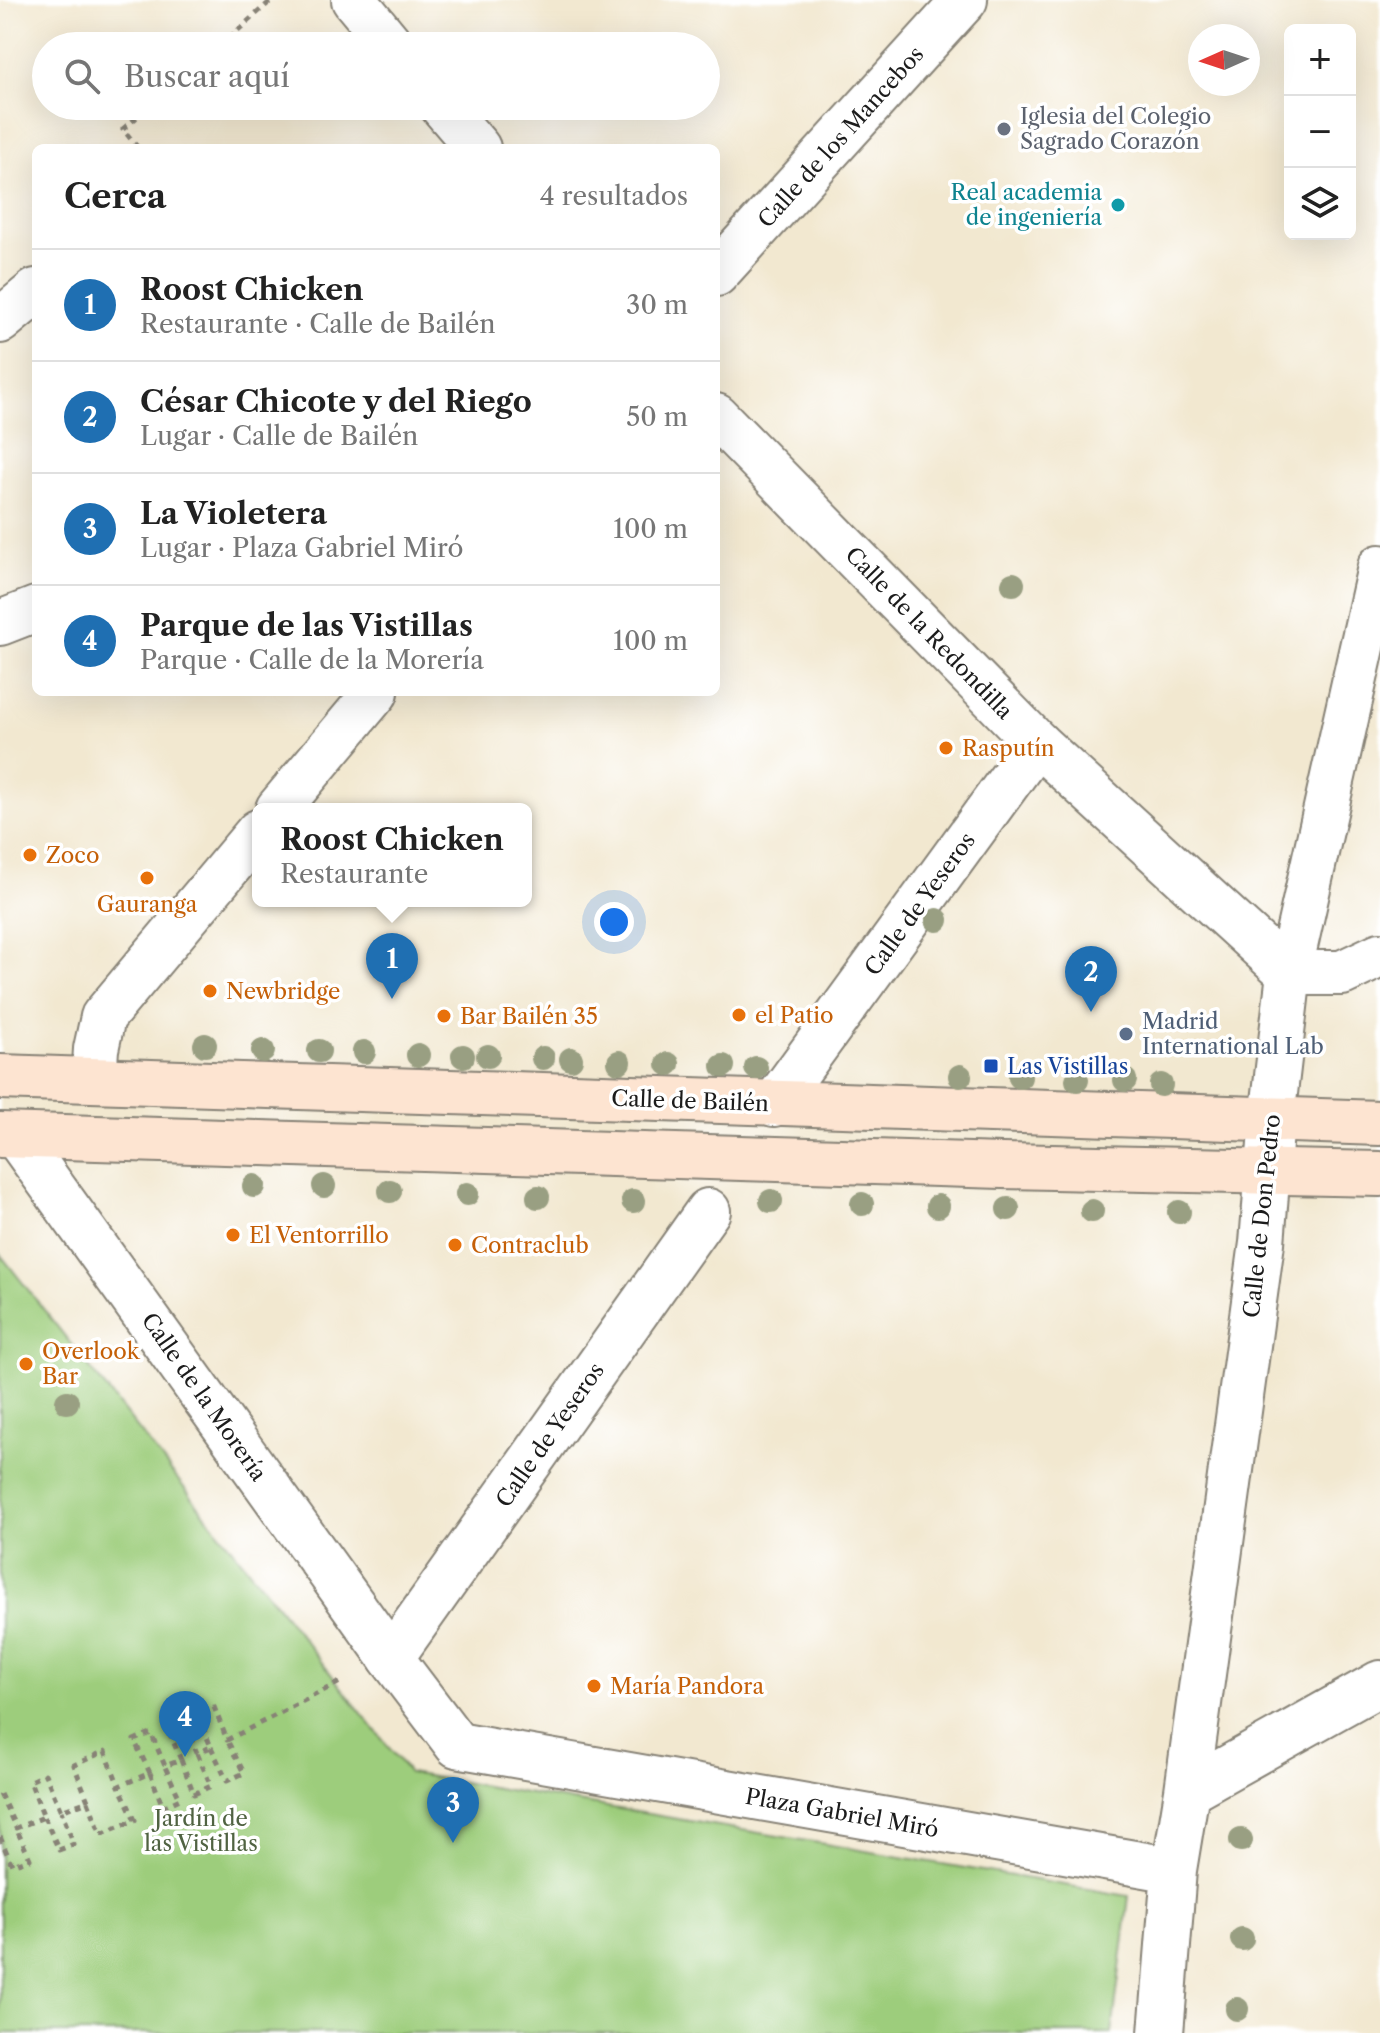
<!DOCTYPE html>
<html lang="es">
<meta charset="utf-8">
<style>
body{margin:0;font-family:"Libre Caslon Text",serif;background:#f6f6f6;color:#222}
.controls{position:absolute;right:24px;top:24px;display:grid;overflow:hidden;border-radius:12px;box-shadow:0 8px 32px #0002}
.controls button{width:72px;height:72px;display:grid;place-items:center;padding:0;border:0;border-bottom:2px solid #e0e0e0;background:#fff;color:#222;font:40px sans-serif}
.compass{position:absolute;left:1188px;top:24px;width:72px;height:72px;border-radius:50%;background:#fff;box-shadow:0 8px 32px #0002;rotate:267deg}
.you{position:absolute;left:614px;top:922px;width:28px;height:28px;margin:-20px;border:6px solid #fff;border-radius:50%;background:#1a73e8;box-shadow:0 0 0 12px #1a73e833}
.badge{display:grid;place-items:center;width:52px;height:52px;border-radius:50%;background:#1f6fb2;color:#fff;font-size:26px;font-weight:700}
.pin{position:absolute;translate:-50% -66px;filter:drop-shadow(0 2px 4px #0008)}
.pin::after{content:'';position:absolute;top:42px;width:28px;height:24px;background:inherit;clip-path:polygon(0 0,100% 0,50% 100%)}
.popup{position:absolute;left:252px;top:803px;width:280px;height:104px;box-sizing:border-box;display:grid;place-content:center;border-radius:12px;background:#fff;filter:drop-shadow(0 2px 6px #0005);font-size:26px;white-space:nowrap;color:#767676}
.popup b{font-size:30px;color:#222}
.popup::after{content:'';position:absolute;left:50%;top:100%;margin-left:-16px;border:16px solid transparent;border-top-color:#fff}
.list{margin:0;padding:0;list-style:none}
h2{display:flex;justify-content:space-between;align-items:center;height:104px;margin:0;padding:0 32px;font-size:34px}
h2 small{font-size:26px;font-weight:400;color:#767676}
.list li{display:grid;grid-template-columns:52px 1fr auto;gap:24px;align-items:center;box-sizing:border-box;height:112px;padding:0 32px;border-top:2px solid #e0e0e0}
.list b{display:block;font-size:30px;white-space:nowrap}
.list p{margin:0;font-size:26px;white-space:nowrap;color:#767676}
.list em{font-size:26px;font-style:normal;color:#767676}
.icon{flex:none;width:44px;height:44px;fill:none;stroke:currentColor;stroke-width:2;stroke-linecap:round;stroke-linejoin:round}
.map{position:relative;flex:none;width:1380px;height:2033px;overflow:hidden}
.search{position:absolute;background:#fff;box-shadow:0 8px 32px #0002;left:32px;top:32px;width:688px;height:88px;display:flex;align-items:center;gap:20px;box-sizing:border-box;padding:0 28px;border-radius:44px;color:#767676;font-size:30px}
.panel{position:absolute;background:#fff;box-shadow:0 8px 32px #0002;left:32px;top:144px;width:688px;height:552px;border-radius:12px}
.map>svg:first-child{display:block}
.green{fill:#9dcd7c;stroke:#5c744c;stroke-width:2}
.lines{fill:none;stroke-linecap:round;stroke-linejoin:round}
.pedestrian-casing{stroke:#878276;stroke-width:48}
.minor-casing{stroke:#878276;stroke-width:48}
.secondary-casing{stroke:#878276;stroke-width:48}
.path{stroke:#878276;stroke-width:5;stroke-dasharray:6 6;stroke-linecap:butt}
.pedestrian{stroke:#fff;stroke-width:44}
.minor{stroke:#fff;stroke-width:44}
.secondary{stroke:#fde4d1;stroke-width:44}
.tree{fill:#999f82}
.worship-dot{fill:#6b7280;stroke:#fff;stroke-width:3}
.culture-dot{fill:#0f9aa8;stroke:#fff;stroke-width:3}
.food-dot{fill:#e8710a;stroke:#fff;stroke-width:3}
.service-dot{fill:#5c6f8a;stroke:#fff;stroke-width:3}
.transit-dot{fill:#1a4fb4;stroke:#fff;stroke-width:3}
.labels{text-anchor:middle;dominant-baseline:central;stroke-width:7;stroke-linejoin:round;paint-order:stroke}
.worship-label{font-size:22px;fill:#5b616d;stroke:#fff;text-anchor:start}
.street-label{font-size:22px;fill:#1c1c1c;stroke:#fff}
.culture-label{font-size:22px;fill:#0d838f;stroke:#fff;text-anchor:end}
.food-label{font-size:22px;fill:#c56008;stroke:#fff;text-anchor:start}
.service-label{font-size:22px;fill:#4e5e75;stroke:#fff;text-anchor:start}
.transit-label{font-size:22px;fill:#164399;stroke:#fff;text-anchor:start}
.park-label{font-size:22px;fill:#506342;stroke:#fff}
</style>
<div class="map">
<svg width="1380" height="2033" viewBox="0 0 1380 2033">
<rect width="100%" height="100%" fill="#fff"/>
<filter id="ink" filterUnits="userSpaceOnUse"><feTurbulence type="fractalNoise" baseFrequency=".0125" numOctaves="2"/><feDisplacementMap in="SourceGraphic" scale="16" xChannelSelector="R" yChannelSelector="G"/><feConvolveMatrix kernelMatrix="1 2 1 2 8 2 1 2 1" color-interpolation-filters="sRGB"/></filter>
<filter id="wash" filterUnits="userSpaceOnUse"><feTurbulence type="fractalNoise" baseFrequency=".006" numOctaves="4" result="noise"/><feDisplacementMap in="SourceGraphic" scale="32" xChannelSelector="R" yChannelSelector="G"/><feGaussianBlur stdDeviation="1.8" result="paint"/><feColorMatrix in="noise" values="0 0 0 0 0 0 0 0 0 0 0 0 0 0 0 0 0 1.4 0 .05"/><feComposite in="paint" operator="in"/></filter>
<g filter="url(#wash)">
<rect width="100%" height="100%" fill="#f2e8d0"/>
<path class="green" d="M0 1254 409 1773 1129 1896 1112 2033H0Z"/>
</g>
<g filter="url(#ink)">
<g class="lines">
<defs>
<path id="pedestrian" d="M0 321 36 291
M774 1104 1037 743
M391 1658 708 1211"/>
<path id="minor" d="M354 0 392 46
M442 106 478 148
M716 274 965 0
M716 416 1037 743 1289 973
M0 623 36 609
M278 809 376 692
M1289 973H1342L1380 955
M94 1080 96 1049 103 1017 258 832
M16 1136 391 1658 457 1745 1174 1870
M1187 1791 1380 1683
M1161 2033 1174 1870 1187 1791 1262 1243 1272 1119 1289 973 1380 567"/>
<path id="secondary" d="M0 1077 1380 1123
M0 1135 1002 1166 1380 1174"/>
</defs>
<use href="#pedestrian" class="pedestrian-casing"/>
<use href="#minor" class="minor-casing"/>
<use href="#secondary" class="secondary-casing"/>
<path class="path" d="M220 46 272 0
M138 148 123 129 150 106
M211 1747 227 1781 244 1773 227 1740
M181 1760 194 1794 211 1786 197 1753
M150 1773 163 1807 180 1799 165 1767
M0 1794 16 1828 44 1817 30 1781 45 1774 61 1811 88 1801 74 1765 105 1751 119 1786 150 1773 134 1740 151 1733 165 1766 181 1760 167 1727 183 1720 197 1753 211 1747 198 1715 214 1707 227 1740 342 1681
M88 1801 101 1834 135 1820 119 1786
M44 1817 59 1850 74 1844 61 1811
M0 1837 12 1865 30 1859 16 1828"/>
<use href="#pedestrian" class="pedestrian"/>
<use href="#minor" class="minor"/>
<use href="#secondary" class="secondary"/>
</g>
<g class="tree">
<circle cx="1013" cy="584" r="12"/>
<circle cx="937" cy="920" r="12"/>
<circle cx="205" cy="1045" r="12"/>
<circle cx="263" cy="1051" r="12"/>
<circle cx="319" cy="1051" r="12"/>
<circle cx="364" cy="1052" r="12"/>
<circle cx="418" cy="1055" r="12"/>
<circle cx="463" cy="1056" r="12"/>
<circle cx="488" cy="1056" r="12"/>
<circle cx="543" cy="1058" r="12"/>
<circle cx="571" cy="1059" r="12"/>
<circle cx="619" cy="1062" r="12"/>
<circle cx="668" cy="1064" r="12"/>
<circle cx="723" cy="1066" r="12"/>
<circle cx="756" cy="1068" r="12"/>
<circle cx="960" cy="1076" r="12"/>
<circle cx="1020" cy="1077" r="12"/>
<circle cx="1077" cy="1080" r="12"/>
<circle cx="1125" cy="1080" r="12"/>
<circle cx="1161" cy="1085" r="12"/>
<circle cx="254" cy="1186" r="12"/>
<circle cx="324" cy="1186" r="12"/>
<circle cx="390" cy="1191" r="12"/>
<circle cx="467" cy="1194" r="12"/>
<circle cx="538" cy="1197" r="12"/>
<circle cx="633" cy="1201" r="12"/>
<circle cx="771" cy="1201" r="12"/>
<circle cx="862" cy="1204" r="12"/>
<circle cx="938" cy="1206" r="12"/>
<circle cx="1008" cy="1209" r="12"/>
<circle cx="1092" cy="1211" r="12"/>
<circle cx="1179" cy="1212" r="12"/>
<circle cx="67" cy="1402" r="12"/>
<circle cx="1241" cy="1840" r="12"/>
<circle cx="1242" cy="1939" r="12"/>
<circle cx="1237" cy="2009" r="12"/>
</g>
</g>
<circle class="worship-dot" cx="1004" cy="129" r="8"/>
<circle class="culture-dot" cx="1118" cy="205" r="8"/>
<g class="food-dot">
<circle cx="946" cy="748" r="8"/>
<circle cx="30" cy="855" r="8"/>
<circle cx="147" cy="878" r="8"/>
<circle cx="210" cy="991" r="8"/>
<circle cx="739" cy="1015" r="8"/>
<circle cx="444" cy="1016" r="8"/>
<circle cx="233" cy="1235" r="8"/>
<circle cx="455" cy="1245" r="8"/>
<circle cx="26" cy="1364" r="8"/>
<circle cx="594" cy="1686" r="8"/>
</g>
<circle class="service-dot" cx="1126" cy="1034" r="8"/>
<rect class="transit-dot" x="983" y="1058" width="16" height="16" rx="4"/>
<g class="labels">
<g class="worship-label">
<text x="1020" y="116">Iglesia del Colegio<tspan x="1020" dy="25">Sagrado Corazón</tspan></text>
</g>
<g class="street-label">
<text transform="translate(841 137) rotate(-48)">Calle de los Mancebos</text>
<text transform="translate(929 633) rotate(46)">Calle de la Redondilla</text>
<text transform="translate(920 904) rotate(-54)">Calle de Yeseros</text>
<text transform="translate(690 1101) rotate(2)">Calle de Bailén</text>
<text transform="translate(1262 1216) rotate(-84)">Calle de Don Pedro</text>
<text transform="translate(204 1397) rotate(55)">Calle de la Morería</text>
<text transform="translate(550 1435) rotate(-55)">Calle de Yeseros</text>
<text transform="translate(842 1813) rotate(10)">Plaza Gabriel Miró</text>
</g>
<g class="culture-label">
<text x="1102" y="192">Real academia<tspan x="1102" dy="25">de ingeniería</tspan></text>
</g>
<g class="food-label">
<text x="962" y="748">Rasputín</text>
<text x="46" y="855">Zoco</text>
<text x="147" y="904" text-anchor="middle">Gauranga</text>
<text x="226" y="991">Newbridge</text>
<text x="755" y="1015">el Patio</text>
<text x="460" y="1016">Bar Bailén 35</text>
<text x="249" y="1235">El Ventorrillo</text>
<text x="471" y="1245">Contraclub</text>
<text x="42" y="1351">Overlook<tspan x="42" dy="25">Bar</tspan></text>
<text x="610" y="1686">María Pandora</text>
</g>
<g class="service-label">
<text x="1142" y="1021">Madrid<tspan x="1142" dy="25">International Lab</tspan></text>
</g>
<g class="transit-label">
<text x="1007" y="1066">Las Vistillas</text>
</g>
<g class="park-label">
<text x="201" y="1818">Jardín de<tspan x="201" dy="25">las Vistillas</tspan></text>
</g>
</g>
</svg>
<div class="controls">
<button>+</button>
<button>−</button>
<button><svg class="icon" aria-label="layers" viewBox="0 0 24 24"><path d="M12 4l9 5-9 5-9-5zM3 14l9 5 9-5"/></svg></button>
</div>
<svg class="compass" viewBox="-18 -18 36 36"><path d="M0-13l5 13h-10z" fill="#e53935"/><path d="M0 13l5-13h-10z" fill="#767676"/></svg>
<div class="you"></div>
<div class="pin badge" style="left:392px;top:999px">1</div>
<div class="popup"><b>Roost Chicken</b>Restaurante</div>
<div class="pin badge" style="left:1091px;top:1012px">2</div>
<div class="pin badge" style="left:453px;top:1843px">3</div>
<div class="pin badge" style="left:185px;top:1757px">4</div>
<div class="search"><svg class="icon" aria-label="search" viewBox="0 0 24 24"><circle cx="10" cy="10" r="6"/><path d="M15 15l6 6"/></svg>Buscar aquí</div>
<section class="panel">
<h2>Cerca<small>4 resultados</small></h2>
<ul class="list">
<li><span class="badge">1</span><div><b>Roost Chicken</b><p>Restaurante · Calle de Bailén</p></div><em>30 m</em></li>
<li><span class="badge">2</span><div><b>César Chicote y del Riego</b><p>Lugar · Calle de Bailén</p></div><em>50 m</em></li>
<li><span class="badge">3</span><div><b>La Violetera</b><p>Lugar · Plaza Gabriel Miró</p></div><em>100 m</em></li>
<li><span class="badge">4</span><div><b>Parque de las Vistillas</b><p>Parque · Calle de la Morería</p></div><em>100 m</em></li>
</ul>
</section>
</div>
